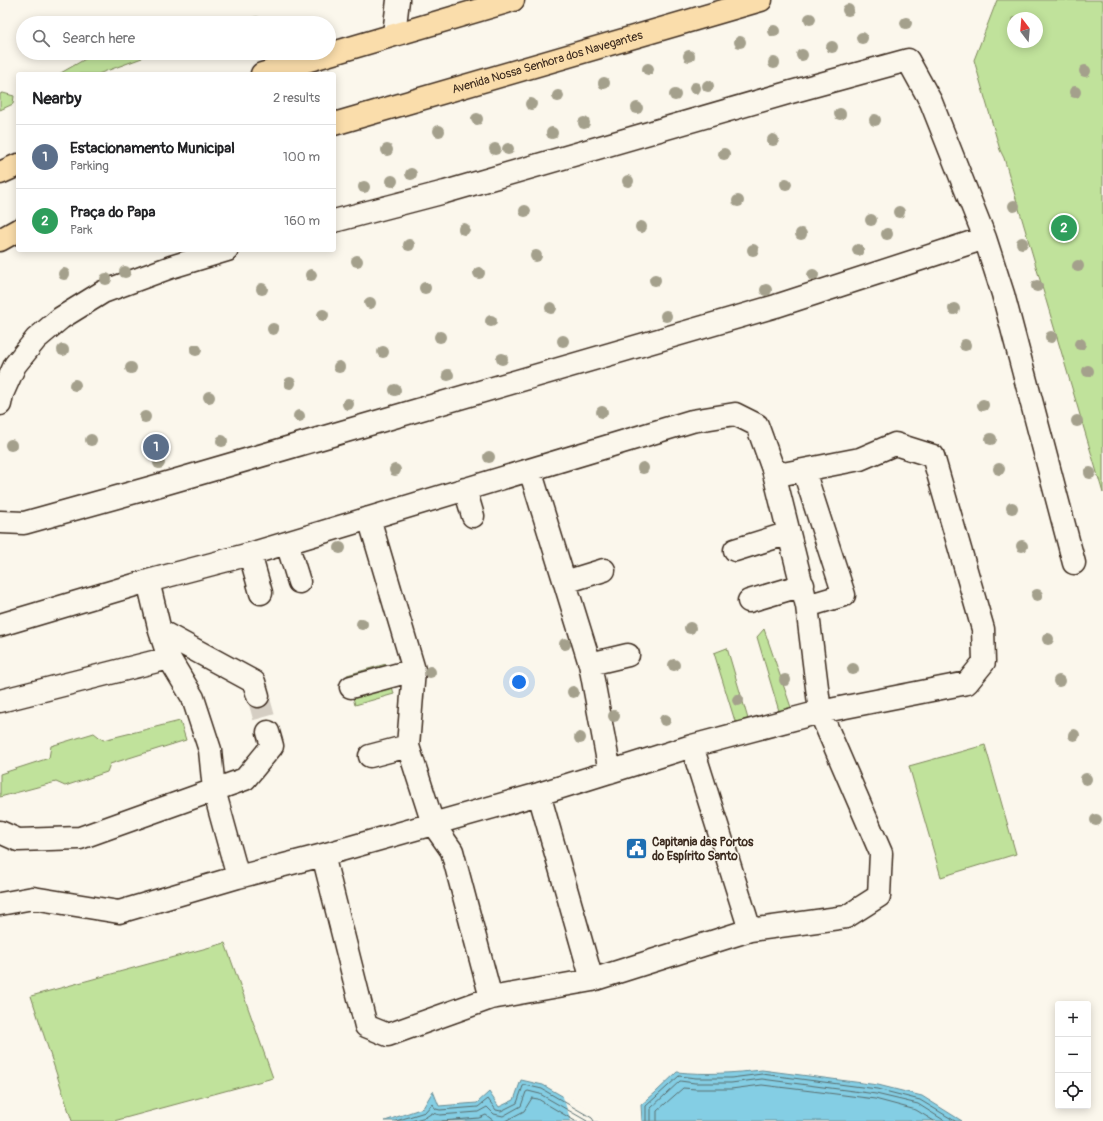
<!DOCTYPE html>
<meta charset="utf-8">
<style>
body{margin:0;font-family:Pangolin,sans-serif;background:#f6f6f6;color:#202124}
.controls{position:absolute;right:12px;bottom:12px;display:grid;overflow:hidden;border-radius:4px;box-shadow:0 2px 10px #0003}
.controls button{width:36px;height:36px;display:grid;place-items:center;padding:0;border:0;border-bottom:1px solid #e0e0e0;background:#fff;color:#202124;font:20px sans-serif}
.compass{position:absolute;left:1007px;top:12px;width:36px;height:36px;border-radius:50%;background:#fff;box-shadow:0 2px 10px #0003;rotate:344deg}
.you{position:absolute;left:519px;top:682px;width:14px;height:14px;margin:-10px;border:3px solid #fff;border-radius:50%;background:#1a73e8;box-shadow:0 0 0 6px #1a73e833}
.badge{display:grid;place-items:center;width:26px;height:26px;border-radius:50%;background:#1f6fb2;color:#fff;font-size:13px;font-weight:700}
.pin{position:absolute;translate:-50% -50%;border:2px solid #fff;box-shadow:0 1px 4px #0006}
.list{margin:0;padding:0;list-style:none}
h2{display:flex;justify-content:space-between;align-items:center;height:52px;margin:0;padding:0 16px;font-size:17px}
h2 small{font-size:13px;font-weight:400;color:#757577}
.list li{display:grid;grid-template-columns:26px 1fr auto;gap:12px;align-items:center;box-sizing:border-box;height:64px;padding:0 16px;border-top:1px solid #e0e0e0}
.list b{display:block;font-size:15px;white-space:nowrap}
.list p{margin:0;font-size:13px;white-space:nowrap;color:#757577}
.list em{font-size:13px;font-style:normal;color:#757577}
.icon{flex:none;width:22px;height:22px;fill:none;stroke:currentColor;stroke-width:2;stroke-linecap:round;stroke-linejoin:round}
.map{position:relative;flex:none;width:1103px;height:1121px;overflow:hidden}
.search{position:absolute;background:#fff;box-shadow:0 2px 10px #0003;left:16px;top:16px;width:320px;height:44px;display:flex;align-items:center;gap:10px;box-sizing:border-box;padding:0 14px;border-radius:22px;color:#757577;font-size:15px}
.panel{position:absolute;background:#fff;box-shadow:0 2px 10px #0003;left:16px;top:72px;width:320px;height:180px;border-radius:4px}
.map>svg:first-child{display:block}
.green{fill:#c0e29b;stroke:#7e865c;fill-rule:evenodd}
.water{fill:#84cee4;stroke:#678c95}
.pier{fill:#fbf7ec}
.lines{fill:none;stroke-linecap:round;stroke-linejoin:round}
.shore{stroke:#586c6d;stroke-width:1}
.minor-tunnel{stroke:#d5cec3;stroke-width:22;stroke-dasharray:22 11;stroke-linecap:butt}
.minor-casing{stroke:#3b2a1e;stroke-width:25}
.major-casing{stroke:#3b2a1e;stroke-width:25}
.minor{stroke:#fbf7ec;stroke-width:22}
.major{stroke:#faddab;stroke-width:22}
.tree{fill:#a4a08c}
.labels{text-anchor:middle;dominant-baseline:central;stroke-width:3;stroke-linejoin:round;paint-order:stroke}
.street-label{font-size:12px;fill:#3b2a1e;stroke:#fbf7ec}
.poi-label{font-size:12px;font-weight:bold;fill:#3b2a1e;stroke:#fbf7ec;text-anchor:start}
</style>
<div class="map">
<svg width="1103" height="1121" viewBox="0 0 1103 1121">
<rect width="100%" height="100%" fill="#fbf7ec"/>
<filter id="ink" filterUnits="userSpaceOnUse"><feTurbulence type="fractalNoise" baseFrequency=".025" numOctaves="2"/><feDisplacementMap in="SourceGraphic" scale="8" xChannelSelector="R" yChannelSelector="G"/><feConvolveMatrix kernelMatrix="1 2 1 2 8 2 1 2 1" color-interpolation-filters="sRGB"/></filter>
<g filter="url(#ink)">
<path class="green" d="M997 0H1103V493L1004 158 1000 150 974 60ZM1013 18H1037V42H1013Z
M257 17 262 18 263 23H223L229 20Z
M109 53 141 54 142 58 98 74H59L87 58Z
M3 93 14 96 13 104 0 110V94Z
M764 629 794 716 782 721 757 637Z
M727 648 751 729 738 731 714 653Z
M386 664 394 694 355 705 347 675Z
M180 721 186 740 110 764 107 772 65 786 56 782 0 797V774L49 758 51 746 94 733 103 740Z
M985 745 1016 854 941 877 909 766Z
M225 943 273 1078 114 1121H72L31 996Z"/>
<path class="water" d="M762 1070 878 1085 922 1096 962 1121H642L641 1105 655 1093 677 1072C706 1075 733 1073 762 1070Z
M521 1080 543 1085 597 1116 598 1121H385L423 1108 433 1091 439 1106 477 1103 489 1092 499 1107 514 1100Z"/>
<path class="pier" d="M562 1094 598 1115 600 1121H571Z"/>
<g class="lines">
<path class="shore" d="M396 1121 425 1112 432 1104 436 1109 440 1110 478 1107 488 1099 496 1110 501 1111 517 1103 523 1086 525 1085 542 1089 592 1118 594 1121
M411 1121 426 1117 432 1113 440 1115 478 1112 487 1107 494 1114 503 1116 521 1106 526 1092 528 1091 540 1094 587 1121
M442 1121 479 1118 486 1115 494 1121
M505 1121 524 1111 532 1098 538 1099 575 1121
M646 1121V1106L679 1076 696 1078H731L762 1074 877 1089 920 1100 955 1121
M651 1121V1108L680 1081 695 1083H731L762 1079 876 1094 918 1104 945 1121
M657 1121V1111L683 1088 696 1089H731L762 1085 820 1092 875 1099 916 1110 934 1121"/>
<path class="minor-tunnel" d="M258 696 268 732"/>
<defs>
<path id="minor" d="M394 34 398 0
M334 221 445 192 791 92 908 60 931 102 985 238 1003 294 1074 563
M0 404 2 394 15 365 36 339 61 318 103 292 171 267 227 250
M530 470 590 664 610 772
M804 471 844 595 807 606
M465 489 473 516
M369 518 414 670 408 746 433 824 452 851 491 998
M0 522 24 523 153 487 776 306 985 238
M287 543 299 582
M735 550 789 533
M250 554 261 593
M148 581 160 631 169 658 193 698 210 750 214 790 238 877
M565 582 604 570
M749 601 803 585
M0 625 148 581 250 554 692 421 735 414 757 425 773 469 783 474 860 459 895 444 933 456 983 629 984 662 967 683 820 712 692 746 539 794 323 855 238 877 119 912 33 898 0 904
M160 631 254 682 258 696
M590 664 628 655
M351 687 414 670
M0 701 169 658
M692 746 750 930
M370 756 408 746
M539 794 592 980
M0 832 18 840 80 838 245 779 272 746 268 732
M323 855 366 1026 388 1035 491 998 592 980 750 930 846 917 879 896 881 853 820 712 807 606 773 469"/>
<g id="major">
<path d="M262 74 513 0"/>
<path id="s1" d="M334 124 761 0"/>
<path d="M0 173 18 165"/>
<path d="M0 240 18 230"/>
</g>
</defs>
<use href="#minor" class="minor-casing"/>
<use href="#major" class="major-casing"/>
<use href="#minor" class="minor"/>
<use href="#major" class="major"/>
</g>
<g class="tree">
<circle cx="848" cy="10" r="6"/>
<circle cx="810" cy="19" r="6"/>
<circle cx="906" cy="23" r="6"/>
<circle cx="774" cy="31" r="6"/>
<circle cx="862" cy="38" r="6"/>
<circle cx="740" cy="42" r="6"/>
<circle cx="832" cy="47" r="6"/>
<circle cx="802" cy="55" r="6"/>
<circle cx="689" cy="56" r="6"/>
<circle cx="774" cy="63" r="6"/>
<circle cx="648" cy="69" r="6"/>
<circle cx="1085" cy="71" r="6"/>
<circle cx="604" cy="83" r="6"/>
<circle cx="708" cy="86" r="6"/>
<circle cx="695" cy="88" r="6"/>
<circle cx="1075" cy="92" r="6"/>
<circle cx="675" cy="95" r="6"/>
<circle cx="558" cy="96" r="6"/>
<circle cx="531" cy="104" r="6"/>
<circle cx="637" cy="108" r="6"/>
<circle cx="840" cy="114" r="6"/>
<circle cx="477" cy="119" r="6"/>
<circle cx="875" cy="120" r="6"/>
<circle cx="584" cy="123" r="6"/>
<circle cx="439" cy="131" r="6"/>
<circle cx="552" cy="133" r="6"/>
<circle cx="773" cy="140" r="6"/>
<circle cx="495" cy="149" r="6"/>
<circle cx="508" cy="149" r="6"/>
<circle cx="387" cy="150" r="6"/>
<circle cx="724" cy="154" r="6"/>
<circle cx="411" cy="174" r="6"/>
<circle cx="392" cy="181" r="6"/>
<circle cx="628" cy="181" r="6"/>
<circle cx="786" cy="184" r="6"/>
<circle cx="364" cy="187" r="6"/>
<circle cx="738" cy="201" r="6"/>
<circle cx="1014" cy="206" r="6"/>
<circle cx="525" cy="211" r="6"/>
<circle cx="899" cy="212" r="6"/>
<circle cx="871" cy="220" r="6"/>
<circle cx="641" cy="227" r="6"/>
<circle cx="1061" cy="228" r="6"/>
<circle cx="464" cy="229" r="6"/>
<circle cx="801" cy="234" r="6"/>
<circle cx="887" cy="234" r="6"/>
<circle cx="1022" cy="243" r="6"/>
<circle cx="409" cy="245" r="6"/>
<circle cx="753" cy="250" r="6"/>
<circle cx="858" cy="250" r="6"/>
<circle cx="536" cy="256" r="6"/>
<circle cx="357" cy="261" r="6"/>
<circle cx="1078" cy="266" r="6"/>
<circle cx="125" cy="272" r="6"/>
<circle cx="479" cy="273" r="6"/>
<circle cx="64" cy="274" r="6"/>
<circle cx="311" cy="275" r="6"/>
<circle cx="813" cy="275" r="6"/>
<circle cx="106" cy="279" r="6"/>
<circle cx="655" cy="280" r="6"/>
<circle cx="1037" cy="286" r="6"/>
<circle cx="425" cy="288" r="6"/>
<circle cx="262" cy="289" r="6"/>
<circle cx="766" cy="290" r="6"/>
<circle cx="370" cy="303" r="6"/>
<circle cx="551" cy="308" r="6"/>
<circle cx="954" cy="309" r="6"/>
<circle cx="323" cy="315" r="6"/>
<circle cx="666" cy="316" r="6"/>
<circle cx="491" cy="321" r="6"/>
<circle cx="273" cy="329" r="6"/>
<circle cx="440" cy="337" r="6"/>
<circle cx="1051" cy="337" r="6"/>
<circle cx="563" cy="341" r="6"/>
<circle cx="1080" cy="344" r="6"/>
<circle cx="965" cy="345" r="6"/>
<circle cx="63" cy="350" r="6"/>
<circle cx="196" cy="350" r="6"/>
<circle cx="383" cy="352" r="6"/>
<circle cx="502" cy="359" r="6"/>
<circle cx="339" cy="367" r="6"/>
<circle cx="131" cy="368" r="6"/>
<circle cx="1088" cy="371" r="6"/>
<circle cx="448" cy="375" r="6"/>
<circle cx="290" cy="383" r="6"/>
<circle cx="75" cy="385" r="6"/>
<circle cx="395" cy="390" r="6"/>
<circle cx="209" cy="397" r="6"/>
<circle cx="348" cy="404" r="6"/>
<circle cx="983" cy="405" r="6"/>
<circle cx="602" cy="412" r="6"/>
<circle cx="299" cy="416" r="6"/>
<circle cx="145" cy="417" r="6"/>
<circle cx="1077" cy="421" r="6"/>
<circle cx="991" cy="439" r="6"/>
<circle cx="91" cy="440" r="6"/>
<circle cx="222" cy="441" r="6"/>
<circle cx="11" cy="445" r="6"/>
<circle cx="489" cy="457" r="6"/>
<circle cx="159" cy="463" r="6"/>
<circle cx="643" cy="468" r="6"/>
<circle cx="999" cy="469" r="6"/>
<circle cx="395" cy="470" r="6"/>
<circle cx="1090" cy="473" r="6"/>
<circle cx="1012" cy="508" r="6"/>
<circle cx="1022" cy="546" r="6"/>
<circle cx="340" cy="548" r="6"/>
<circle cx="1037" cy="595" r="6"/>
<circle cx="362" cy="624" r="6"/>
<circle cx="690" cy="628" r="6"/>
<circle cx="1048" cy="639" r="6"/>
<circle cx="565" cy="644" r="6"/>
<circle cx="674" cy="665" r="6"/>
<circle cx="853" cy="669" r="6"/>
<circle cx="430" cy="672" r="6"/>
<circle cx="785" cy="680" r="6"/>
<circle cx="1059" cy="681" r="6"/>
<circle cx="573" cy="692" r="6"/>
<circle cx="738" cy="700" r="6"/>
<circle cx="614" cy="716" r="6"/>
<circle cx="665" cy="720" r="6"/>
<circle cx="1074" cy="735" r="6"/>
<circle cx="580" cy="738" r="6"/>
<circle cx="1086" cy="779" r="6"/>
<circle cx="1096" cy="820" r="6"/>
</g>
</g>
<defs>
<symbol id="civic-square" viewBox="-11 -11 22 22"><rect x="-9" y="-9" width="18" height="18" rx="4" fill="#1f6fb2" stroke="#fbf7ec"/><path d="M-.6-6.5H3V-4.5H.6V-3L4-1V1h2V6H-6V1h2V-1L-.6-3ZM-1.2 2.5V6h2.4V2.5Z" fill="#fff"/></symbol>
</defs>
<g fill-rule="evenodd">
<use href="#civic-square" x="624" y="836" width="25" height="25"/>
</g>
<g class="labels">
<g class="street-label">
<text stroke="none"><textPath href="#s1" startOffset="222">Avenida Nossa Senhora dos Navegantes</textPath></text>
</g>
<g class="poi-label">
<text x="652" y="842">Capitania das Portos<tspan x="652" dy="14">do Espírito Santo</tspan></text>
</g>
</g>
</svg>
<div class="controls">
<button>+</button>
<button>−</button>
<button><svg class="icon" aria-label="locate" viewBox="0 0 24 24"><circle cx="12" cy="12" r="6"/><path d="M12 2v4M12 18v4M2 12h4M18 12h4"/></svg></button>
</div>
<svg class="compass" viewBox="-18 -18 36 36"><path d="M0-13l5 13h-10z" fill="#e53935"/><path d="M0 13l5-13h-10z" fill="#757577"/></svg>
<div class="you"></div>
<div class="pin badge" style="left:156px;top:447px;background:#5c6f8a">1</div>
<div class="pin badge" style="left:1064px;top:228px;background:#2e9e5b">2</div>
<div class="search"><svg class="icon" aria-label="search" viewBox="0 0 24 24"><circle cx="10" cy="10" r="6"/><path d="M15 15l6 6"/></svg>Search here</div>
<section class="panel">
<h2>Nearby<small>2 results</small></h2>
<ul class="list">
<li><span class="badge" style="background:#5c6f8a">1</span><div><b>Estacionamento Municipal</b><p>Parking</p></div><em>100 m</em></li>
<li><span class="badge" style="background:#2e9e5b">2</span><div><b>Praça do Papa</b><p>Park</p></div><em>160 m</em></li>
</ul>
</section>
</div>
